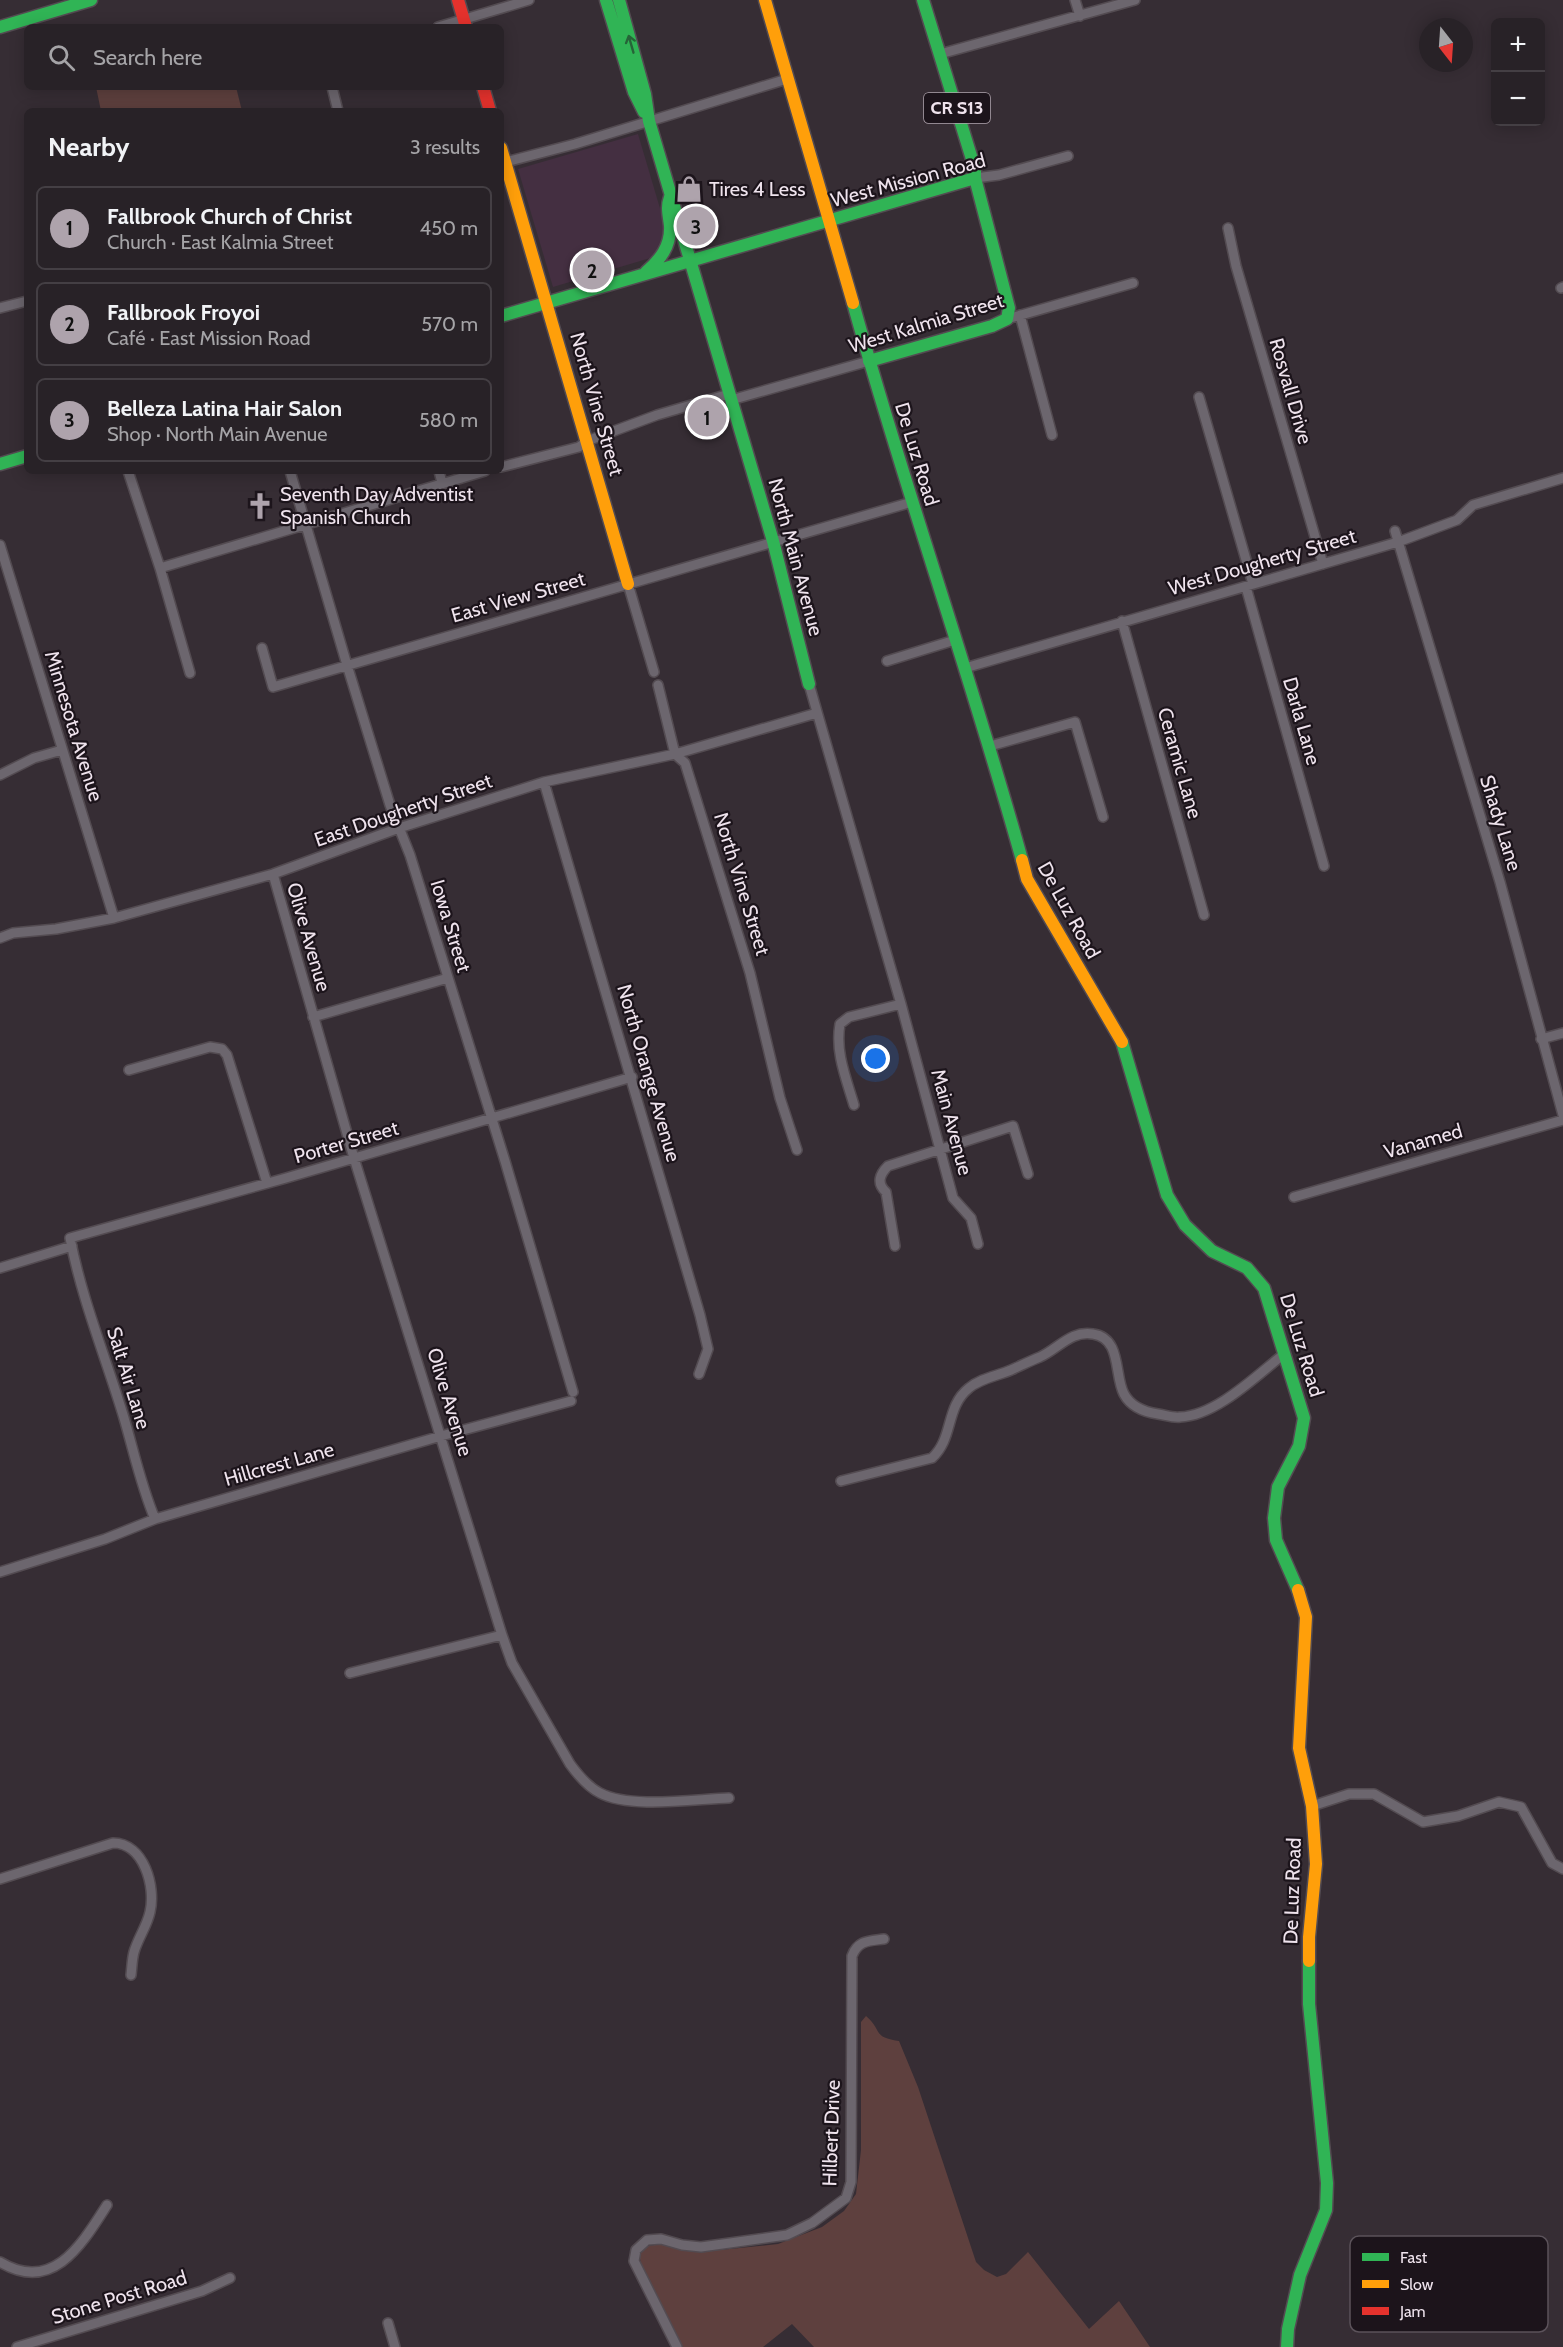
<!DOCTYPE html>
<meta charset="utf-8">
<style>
body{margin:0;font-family:Cabin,sans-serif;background:#302a2f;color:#f1f3f6}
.controls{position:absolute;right:18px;top:18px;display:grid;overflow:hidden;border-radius:9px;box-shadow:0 3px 15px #0003}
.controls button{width:54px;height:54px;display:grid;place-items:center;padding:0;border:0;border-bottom:2px solid #443f44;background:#282227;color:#f1f3f6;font:30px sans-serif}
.compass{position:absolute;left:1419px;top:18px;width:54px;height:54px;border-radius:50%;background:#282227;box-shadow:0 3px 15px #0003;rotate:163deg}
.you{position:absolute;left:876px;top:1059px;width:21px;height:21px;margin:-15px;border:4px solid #fff;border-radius:50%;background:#1a73e8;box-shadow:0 0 0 9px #1a73e833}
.badge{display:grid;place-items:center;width:39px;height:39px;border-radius:50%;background:#aea3ac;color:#111;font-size:20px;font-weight:700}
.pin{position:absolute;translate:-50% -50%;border:3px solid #fff;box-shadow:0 2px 6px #0006}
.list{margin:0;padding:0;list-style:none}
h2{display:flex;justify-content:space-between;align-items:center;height:78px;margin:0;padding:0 24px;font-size:26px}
h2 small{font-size:20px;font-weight:400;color:#a5a4a7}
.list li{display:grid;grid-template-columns:39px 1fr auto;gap:18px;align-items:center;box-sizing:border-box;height:84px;margin:0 12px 12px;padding:0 12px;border:2px solid #443f44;border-radius:9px}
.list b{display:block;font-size:22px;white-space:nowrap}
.list p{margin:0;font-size:20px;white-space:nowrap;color:#a5a4a7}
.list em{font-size:20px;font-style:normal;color:#a5a4a7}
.icon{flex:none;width:33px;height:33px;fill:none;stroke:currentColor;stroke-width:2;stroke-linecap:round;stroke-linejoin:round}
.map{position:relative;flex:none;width:1563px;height:2347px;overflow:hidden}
.search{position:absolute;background:#282227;box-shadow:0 3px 15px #0003;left:24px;top:24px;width:480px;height:66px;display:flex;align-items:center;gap:15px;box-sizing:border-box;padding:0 21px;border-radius:9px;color:#a5a4a7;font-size:22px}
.panel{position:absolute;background:#282227;box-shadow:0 3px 15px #0003;left:24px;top:108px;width:480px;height:366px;border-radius:9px}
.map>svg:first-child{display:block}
.built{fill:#442f41}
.green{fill:#5e403e}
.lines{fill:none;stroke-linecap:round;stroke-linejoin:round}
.street-casing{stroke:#534b51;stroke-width:12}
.fast-casing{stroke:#534b51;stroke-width:15}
.slow-casing{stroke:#534b51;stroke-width:15}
.jam-casing{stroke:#534b51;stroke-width:15}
.street{stroke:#6c666e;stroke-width:9}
.fast{stroke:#30b455;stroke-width:12}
.slow{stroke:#ff9f0a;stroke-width:12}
.jam{stroke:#e5322d;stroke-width:12}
.oneway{stroke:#266438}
.labels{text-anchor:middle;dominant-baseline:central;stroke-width:4.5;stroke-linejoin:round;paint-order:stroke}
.shield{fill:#1c141b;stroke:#b0a5ae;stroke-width:1.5}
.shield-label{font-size:18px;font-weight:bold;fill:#efe3ed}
.street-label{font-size:20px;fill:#efe3ed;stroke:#1c141b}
.poi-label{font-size:20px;fill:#efe3ed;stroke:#1c141b;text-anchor:start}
.key{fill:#1c141b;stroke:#5b525a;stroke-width:1.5}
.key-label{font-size:16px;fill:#efe3ed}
</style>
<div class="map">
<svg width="1563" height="2347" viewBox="0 0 1563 2347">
<rect width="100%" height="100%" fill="#362d34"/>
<path class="built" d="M638 134 667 232 657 256 553 287 518 169Z"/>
<path class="green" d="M96 87H236L242 111H101Z
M866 2016C883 2030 871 2037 899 2041L918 2087 976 2262 984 2270 997 2277 1006 2274 1028 2252 1089 2329 1119 2301 1150 2347H814L792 2324 763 2347H683L645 2273C641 2264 637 2256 642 2247L661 2244 692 2250H720L778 2244 822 2227 844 2211 856 2194 861 2150V2022Z"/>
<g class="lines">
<defs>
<path id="street" d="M1075 0 1080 16
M438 27 529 0
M940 54 1135 0
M332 87 338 111
M502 163 575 144 787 79
M975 178 999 175 1068 156
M1228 228 1236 266 1323 564
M1561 288 1563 287
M0 308 27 301
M1020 315 1052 435
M1007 319 1133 283
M1199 397 1253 584
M731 400 869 361
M501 467 579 447 587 441 657 415 729 394
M128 471 160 568 190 673
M290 471 347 665 390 805 410 855 505 1161 573 1392
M439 471 442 483
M1395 531 1500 882 1563 1115
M0 545 114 918
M160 568 485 471
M628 584 654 672
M1246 587 1324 866
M1122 621 1204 915
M262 648 273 687 912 502
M887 661 955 640
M965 668 1398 542 1457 520 1473 505 1563 478
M809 684 901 1004 953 1198 971 1218 978 1244
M658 685 675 754 685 763 750 973 780 1098 797 1150
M990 746 1075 722 1103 817
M0 775 34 758 62 750
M544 782 700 1315 708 1349 699 1374
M273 874 354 1158 502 1635 512 1663 570 1764C578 1775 588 1787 600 1793 630 1809 695 1799 729 1798
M0 938 13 933 56 929 114 918 273 874 399 828 544 782 675 754 817 713
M313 1017 448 978
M1541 1039 1563 1033
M129 1070 210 1047 222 1049 227 1055 267 1183
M854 1105C846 1078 835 1052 840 1024L849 1017 901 1004
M1294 1197 1563 1120
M895 1246 886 1192C876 1183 880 1174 888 1166L1013 1126 1028 1174
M0 1268 72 1246
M841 1481 932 1458C954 1438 945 1407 969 1388 981 1378 997 1376 1011 1370 1020 1366 1030 1361 1040 1357 1058 1349 1071 1330 1093 1334 1122 1338 1114 1376 1124 1394 1131 1407 1144 1412 1158 1414 1165 1415 1173 1418 1180 1417 1216 1416 1257 1375 1284 1354
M155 1519C141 1486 134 1452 124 1418 106 1358 82 1300 70 1238L286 1178 632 1077
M0 1572 105 1539 155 1519 441 1436 571 1401
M350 1673 502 1635
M1312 1806 1349 1794H1374L1423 1822 1458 1816 1499 1802 1521 1807 1552 1863 1563 1869
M0 1879 113 1843C144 1843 156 1887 150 1912 147 1926 138 1938 134 1952 132 1959 132 1967 131 1975
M0 2262C53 2294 82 2244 107 2205
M388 2323 395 2347
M17 2347 202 2291 230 2278
M677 2347 634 2261 636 2250 647 2240 661 2239 682 2245 701 2247 787 2235 812 2223 846 2198 851 2182 852 1956C858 1940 869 1941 884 1939"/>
<path id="fast" d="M606 0 634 92 644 112
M619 0 645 94 649 121 773 541 809 684
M0 27 91 0
M646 272C660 260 671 246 670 226 669 215 666 208 670 197
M853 303C905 490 970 673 1022 860
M501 316 975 178V169L923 0
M869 361 992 326 1007 319 1009 308 975 178
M0 464 27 456
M1122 1042 1167 1195 1185 1225 1212 1251 1247 1268 1264 1288 1304 1418 1299 1446 1278 1487 1274 1518 1276 1540 1298 1590
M1287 2347 1288 2329 1300 2275 1326 2210 1327 2183 1309 2004V1961"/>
<path id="slow" d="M765 0 853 303
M501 148 628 584
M1022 860 1027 879 1122 1042
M1298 1590 1306 1617 1299 1748 1312 1806 1316 1864 1309 1937V1961"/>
<path id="jam" d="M458 0 466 27
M483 87 490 111"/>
</defs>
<use href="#street" class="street-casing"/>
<use href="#fast" class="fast-casing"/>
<use href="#slow" class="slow-casing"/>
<use href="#jam" class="jam-casing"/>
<use href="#street" class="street"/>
<use href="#fast" class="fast"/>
<use href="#slow" class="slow"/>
<use href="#jam" class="jam"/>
</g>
<defs><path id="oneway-shaft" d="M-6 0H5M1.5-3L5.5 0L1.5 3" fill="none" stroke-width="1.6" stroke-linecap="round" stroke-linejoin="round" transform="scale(1.5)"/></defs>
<use class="oneway" href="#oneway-shaft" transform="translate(631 44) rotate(-106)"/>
<defs>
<symbol id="shop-bare" viewBox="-9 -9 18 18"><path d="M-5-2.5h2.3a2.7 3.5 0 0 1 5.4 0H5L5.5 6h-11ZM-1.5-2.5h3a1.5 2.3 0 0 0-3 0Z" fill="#aea3ac" stroke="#1c141b" stroke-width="2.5" paint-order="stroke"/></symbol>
<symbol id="church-bare" viewBox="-9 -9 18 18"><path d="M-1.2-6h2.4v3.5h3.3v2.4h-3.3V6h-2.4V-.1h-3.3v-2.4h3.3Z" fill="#aea3ac" stroke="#1c141b" stroke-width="2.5" paint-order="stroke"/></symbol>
</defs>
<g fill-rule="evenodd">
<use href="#shop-bare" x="670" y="170" width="38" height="38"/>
<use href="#church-bare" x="241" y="487" width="38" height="38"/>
</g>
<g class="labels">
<rect class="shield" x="924" y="93" width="66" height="30" rx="4.5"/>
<g class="shield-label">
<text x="957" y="108">CR S13</text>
</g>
<g class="street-label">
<text transform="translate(908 180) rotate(-15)">West Mission Road</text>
<text transform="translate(926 323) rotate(-17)">West Kalmia Street</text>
<text transform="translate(1291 391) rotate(74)">Rosvall Drive</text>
<text transform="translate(597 404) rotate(74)">North Vine Street</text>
<text transform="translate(917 454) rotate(73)">De Luz Road</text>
<text transform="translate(796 557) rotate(75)">North Main Avenue</text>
<text transform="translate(1262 562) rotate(-16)">West Dougherty Street</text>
<text transform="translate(518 597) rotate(-16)">East View Street</text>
<text transform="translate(1302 721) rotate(74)">Darla Lane</text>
<text transform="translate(74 726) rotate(73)">Minnesota Avenue</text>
<text transform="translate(1180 763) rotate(74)">Ceramic Lane</text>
<text transform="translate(403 810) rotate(-19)">East Dougherty Street</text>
<text transform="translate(1501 823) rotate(73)">Shady Lane</text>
<text transform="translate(742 884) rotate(73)">North Vine Street</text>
<text transform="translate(1069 910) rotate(61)">De Luz Road</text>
<text transform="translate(451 926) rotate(73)">Iowa Street</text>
<text transform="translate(309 937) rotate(74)">Olive Avenue</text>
<text transform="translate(649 1073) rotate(74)">North Orange Avenue</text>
<text transform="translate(952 1122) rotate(75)">Main Avenue</text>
<text transform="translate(1423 1141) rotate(-16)">Vanamed</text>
<text transform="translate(346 1142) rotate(-16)">Porter Street</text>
<text transform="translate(1302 1345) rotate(73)">De Luz Road</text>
<text transform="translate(129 1378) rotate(73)">Salt Air Lane</text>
<text transform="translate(450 1402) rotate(73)">Olive Avenue</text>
<text transform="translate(279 1464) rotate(-16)">Hillcrest Lane</text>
<text transform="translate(1292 1891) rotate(-88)">De Luz Road</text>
<text transform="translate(831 2133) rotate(-88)">Hilbert Drive</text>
<text transform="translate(119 2297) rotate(-17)">Stone Post Road</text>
</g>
<g class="poi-label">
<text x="709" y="189">Tires 4 Less</text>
<text x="280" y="494">Seventh Day Adventist<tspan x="280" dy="23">Spanish Church</tspan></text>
</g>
</g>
<rect x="1350" y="2236" width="198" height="96" rx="9" class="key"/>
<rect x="1362" y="2253" width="27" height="8" fill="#30b455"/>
<rect x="1362" y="2280" width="27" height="8" fill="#ff9f0a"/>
<rect x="1362" y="2307" width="27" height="8" fill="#e5322d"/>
<g class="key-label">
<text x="1400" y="2263">Fast</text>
<text x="1400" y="2290">Slow</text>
<text x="1400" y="2317">Jam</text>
</g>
</svg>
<div class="controls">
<button>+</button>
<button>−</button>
</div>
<svg class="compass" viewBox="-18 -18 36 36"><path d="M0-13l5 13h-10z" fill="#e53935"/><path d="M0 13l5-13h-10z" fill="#a5a4a7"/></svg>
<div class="you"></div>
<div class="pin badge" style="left:707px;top:417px">1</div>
<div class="pin badge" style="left:592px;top:270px">2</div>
<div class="pin badge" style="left:696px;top:226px">3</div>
<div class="search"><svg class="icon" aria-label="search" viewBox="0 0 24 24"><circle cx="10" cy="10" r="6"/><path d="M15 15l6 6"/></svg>Search here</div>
<section class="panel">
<h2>Nearby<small>3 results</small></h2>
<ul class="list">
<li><span class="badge">1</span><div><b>Fallbrook Church of Christ</b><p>Church · East Kalmia Street</p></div><em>450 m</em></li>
<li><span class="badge">2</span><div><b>Fallbrook Froyoi</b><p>Café · East Mission Road</p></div><em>570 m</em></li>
<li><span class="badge">3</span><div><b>Belleza Latina Hair Salon</b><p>Shop · North Main Avenue</p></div><em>580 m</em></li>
</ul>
</section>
</div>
